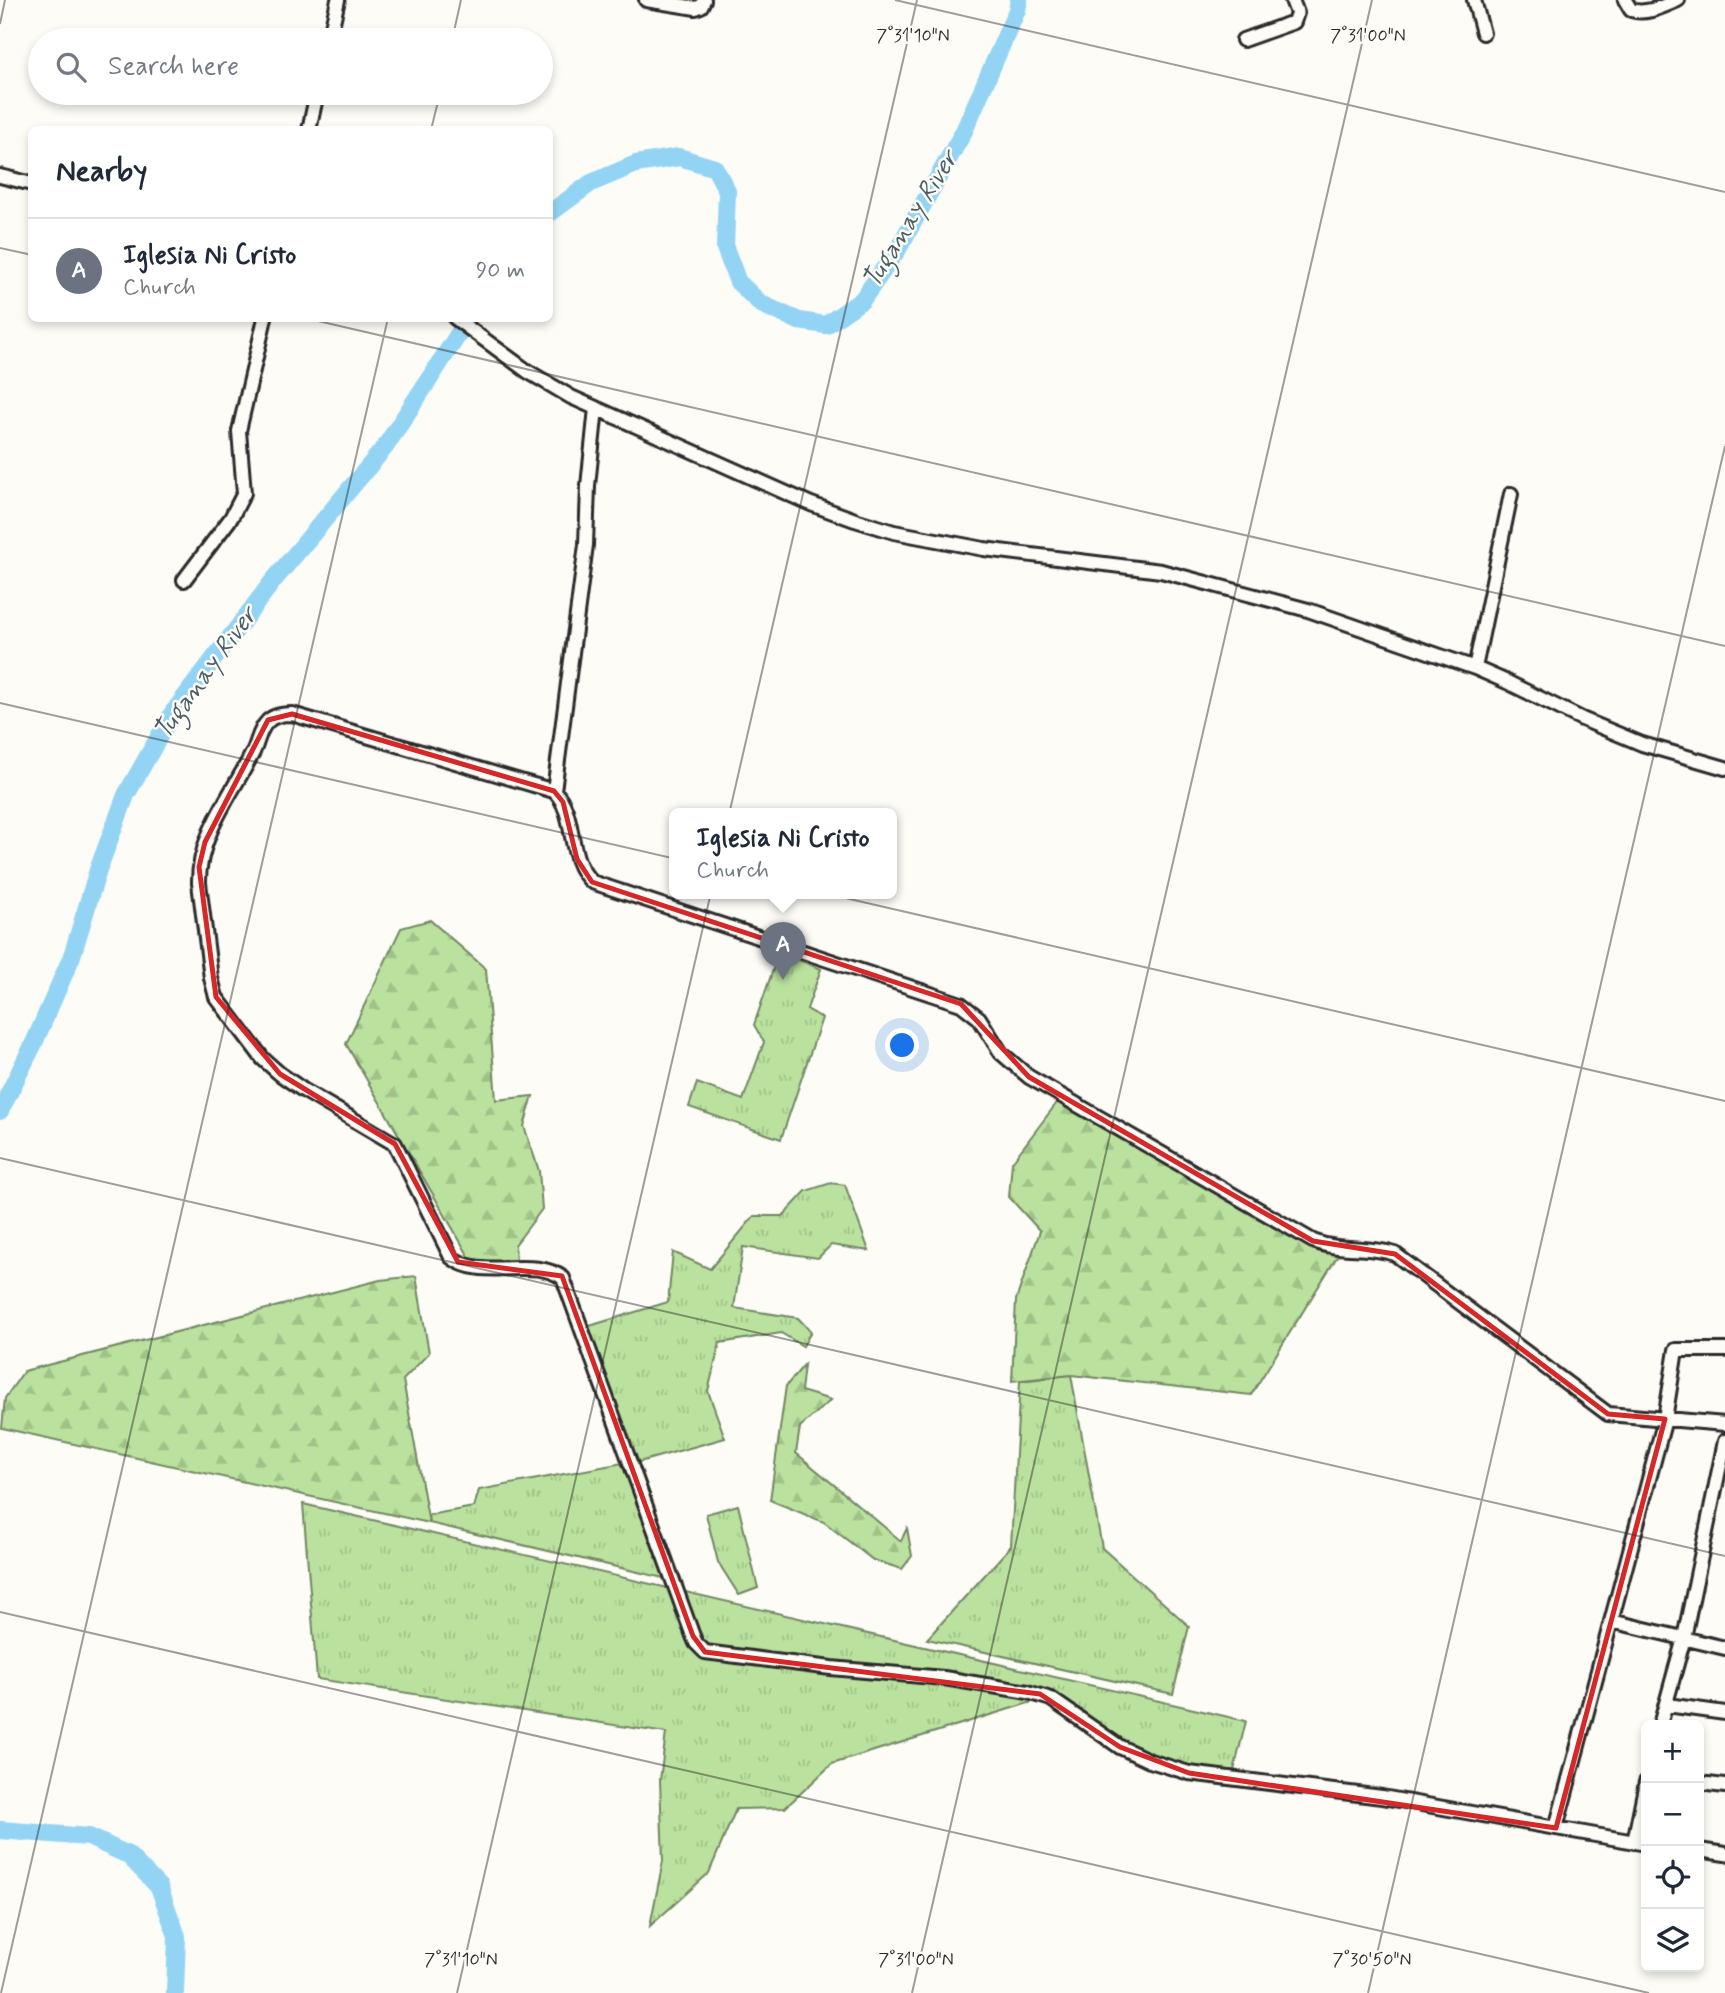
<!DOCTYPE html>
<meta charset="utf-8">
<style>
body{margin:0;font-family:Mynerve,sans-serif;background:#f6f6f7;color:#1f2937}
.controls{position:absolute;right:21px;bottom:21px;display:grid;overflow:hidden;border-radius:10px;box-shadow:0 4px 10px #0003}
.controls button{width:63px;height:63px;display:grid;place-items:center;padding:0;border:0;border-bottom:2px solid #e0e1e3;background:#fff;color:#1f2937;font:35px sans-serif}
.you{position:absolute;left:903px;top:1046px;width:24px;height:24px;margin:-18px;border:5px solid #fff;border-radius:50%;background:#1a73e8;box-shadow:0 0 0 10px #1a73e833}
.badge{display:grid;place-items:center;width:46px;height:46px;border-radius:50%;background:#7c3aed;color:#fff;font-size:23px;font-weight:700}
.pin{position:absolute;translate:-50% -58px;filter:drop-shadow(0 2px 4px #0008)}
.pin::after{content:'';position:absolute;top:37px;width:24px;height:21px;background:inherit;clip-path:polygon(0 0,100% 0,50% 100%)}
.popup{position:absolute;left:669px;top:808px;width:228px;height:91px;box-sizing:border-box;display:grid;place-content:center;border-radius:10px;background:#fff;filter:drop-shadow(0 2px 5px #0005);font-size:23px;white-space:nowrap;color:#747a83}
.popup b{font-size:26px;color:#1f2937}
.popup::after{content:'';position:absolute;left:50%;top:100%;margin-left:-14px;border:14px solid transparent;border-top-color:#fff}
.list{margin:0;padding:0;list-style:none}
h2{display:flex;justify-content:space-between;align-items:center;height:91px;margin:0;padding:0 28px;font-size:30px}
h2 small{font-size:23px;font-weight:400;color:#747a83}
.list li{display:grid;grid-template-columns:46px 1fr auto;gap:21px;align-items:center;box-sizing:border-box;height:105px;padding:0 28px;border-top:2px solid #e0e1e3}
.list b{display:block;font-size:26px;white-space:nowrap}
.list p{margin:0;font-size:23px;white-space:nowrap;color:#747a83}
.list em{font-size:23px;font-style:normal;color:#747a83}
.icon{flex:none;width:38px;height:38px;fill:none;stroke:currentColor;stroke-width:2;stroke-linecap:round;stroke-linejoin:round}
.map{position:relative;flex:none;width:1725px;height:1993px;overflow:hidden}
.search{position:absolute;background:#fff;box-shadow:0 4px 10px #0003;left:28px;top:28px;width:525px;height:77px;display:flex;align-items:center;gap:18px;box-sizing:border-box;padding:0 24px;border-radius:38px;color:#747a83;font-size:26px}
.panel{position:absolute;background:#fff;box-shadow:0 4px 10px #0003;left:28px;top:126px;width:525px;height:196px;border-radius:10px}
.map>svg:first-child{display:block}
.grass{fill:url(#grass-tufts);stroke:#728664;stroke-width:2}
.forest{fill:url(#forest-firs);stroke:#728664;stroke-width:2}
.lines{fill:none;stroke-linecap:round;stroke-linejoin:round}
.river{stroke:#93d4f4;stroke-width:18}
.minor-casing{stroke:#2b2b2b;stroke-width:18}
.minor{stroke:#fdfcf7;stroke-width:12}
.marked{fill:none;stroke:#d62828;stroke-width:5;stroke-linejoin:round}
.ticks{fill:none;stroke:#2b2b2b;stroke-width:2;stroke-opacity:0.45}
.labels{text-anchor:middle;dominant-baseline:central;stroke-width:5;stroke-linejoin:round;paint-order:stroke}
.water-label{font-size:26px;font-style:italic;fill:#4a5e67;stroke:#fdfcf7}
.ticks-label{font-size:18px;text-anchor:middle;fill:#2b2b2b;stroke:#fdfcf7;stroke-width:5;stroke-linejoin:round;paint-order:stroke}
</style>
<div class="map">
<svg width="1725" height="1993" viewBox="0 0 1725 1993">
<defs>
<pattern id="grass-tufts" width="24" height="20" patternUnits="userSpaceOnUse" patternTransform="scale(1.75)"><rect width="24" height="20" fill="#bae29e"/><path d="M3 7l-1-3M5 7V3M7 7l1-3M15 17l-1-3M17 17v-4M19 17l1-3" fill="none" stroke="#a0c288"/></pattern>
<pattern id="forest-firs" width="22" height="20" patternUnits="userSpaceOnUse" patternTransform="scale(1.75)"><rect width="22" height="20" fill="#bae29e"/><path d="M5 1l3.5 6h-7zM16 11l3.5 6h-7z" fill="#a0c288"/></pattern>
</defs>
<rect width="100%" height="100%" fill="#fdfcf7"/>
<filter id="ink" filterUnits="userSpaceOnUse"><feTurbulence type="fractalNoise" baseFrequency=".0143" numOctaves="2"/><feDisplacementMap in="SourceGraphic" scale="14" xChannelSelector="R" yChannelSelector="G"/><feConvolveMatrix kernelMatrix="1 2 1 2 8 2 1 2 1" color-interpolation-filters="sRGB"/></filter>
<g filter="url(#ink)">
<path class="grass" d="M779 952 821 969 807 1009 822 1018 781 1139 689 1107 697 1083 743 1100 764 1042 754 1025Z
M831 1183 845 1185 869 1251 831 1245 818 1258 743 1247 734 1308 798 1318 811 1332 803 1346 781 1333 720 1343 708 1391 725 1438 625 1466 668 1579 429 1523 428 1515 474 1507 479 1490 623 1463 583 1328 668 1302 673 1252 710 1269 754 1216H783L806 1191Z
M1071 1375 1102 1548 1189 1626 1173 1694 927 1639 1011 1546 1020 1381Z
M303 1504 1246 1721 1231 1783 1174 1777 1133 1759 1058 1694 832 1764 785 1808 736 1809 709 1873 650 1926 663 1861 660 1780 666 1733 317 1679Z
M738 1505 758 1588 739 1595 718 1562 706 1514Z"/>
<path class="forest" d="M430 920 486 969 496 1100 533 1096 524 1126 539 1171 542 1209 515 1245 516 1263 475 1267 346 1044 401 928Z
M1059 1100 1338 1255 1251 1395 1071 1375 1012 1381 1016 1300 1040 1231 1009 1197 1012 1162Z
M416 1276 429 1353 403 1380 429 1523 2 1428 5 1398 24 1371 380 1280Z
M804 1365 801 1391 831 1400 800 1427 796 1453 901 1541 907 1528 912 1556 902 1569 873 1560 824 1522 770 1500 786 1386Z"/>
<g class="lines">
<path class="river" d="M550 213 591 183 636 164 679 157 715 168 727 191 725 248 738 282 761 304 799 321 826 325 862 300 898 249 964 131 1017 10 1019 0
M0 1111 34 1043 72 956 98 870 126 795 172 714 273 581 385 447 469 318
M0 1830 89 1837 128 1855 159 1887 177 1936 175 1993"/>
<defs>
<path id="minor" d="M646 0 696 8 701 6 704 0
M1474 0 1483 33
M1625 0 1631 10C1647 15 1663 6 1678 0
M329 40 338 0
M1243 40 1294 22 1297 13 1292 0
M309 130 317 93
M0 176 32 184
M455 318 527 371 571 397 811 504 855 520 894 532 984 549 1161 571 1308 610 1475 668 1507 682 1582 719 1642 744 1725 768
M184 580 231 518 244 493 239 431 265 318
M1475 668 1511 494
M554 791 586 545 588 486 596 408
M1611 1621 1725 1648
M1667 1705 1725 1713
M1660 1725 1684 1638 1725 1441
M1699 1783 1725 1786
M1556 1828 1665 1419 1676 1350H1725
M1634 1842 1646 1782
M1646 1844 1382 1797 1189 1773 1150 1761 1120 1747 1051 1699 1028 1692 944 1678 831 1668 705 1652 696 1643 693 1636 563 1278C532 1255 482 1282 451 1257L395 1144 303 1090 280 1074 263 1059 216 997 211 978 199 883C198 835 233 793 253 752 258 742 259 730 267 722 273 715 283 714 292 714L554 791C578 814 565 858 592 882L961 1004 979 1018 1001 1053 1029 1077 1313 1241C1340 1252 1368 1245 1395 1254L1608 1414 1725 1424
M1699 1850 1725 1854"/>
</defs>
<use href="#minor" class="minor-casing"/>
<use href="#minor" class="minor"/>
</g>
</g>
<path class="marked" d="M292 714 554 791 563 802 577 859 592 882 961 1004 1029 1077 1313 1241 1395 1254 1608 1414 1665 1419 1556 1828 1189 1773 1120 1747 1040 1694 705 1652 693 1636 562 1276 458 1262 395 1144 280 1074 216 997 199 867 205 842 268 720Z"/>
<path class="ticks" d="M895 0 1725 192M0 24 5 0M452 40 461 0M431 130 440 93M0 248 32 255M305 318 1725 646M0 703 1725 1101M0 1158 1725 1556M0 1612 1649 1993M1 1993 388 318M457 1993 917 0M912 1993 1372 0M1368 1993 1725 446"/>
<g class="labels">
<g class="water-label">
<text transform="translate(911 220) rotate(-58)">Tuganay River</text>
<text transform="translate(206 674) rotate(-54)">Tuganay River</text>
</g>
</g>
<g class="ticks-label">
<text x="913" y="41">7°31'10"N</text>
<text x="1368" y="41">7°31'00"N</text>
<text x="461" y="1965">7°31'10"N</text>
<text x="916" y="1965">7°31'00"N</text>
<text x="1372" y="1965">7°30'50"N</text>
</g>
</svg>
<div class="controls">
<button>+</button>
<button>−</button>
<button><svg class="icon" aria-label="locate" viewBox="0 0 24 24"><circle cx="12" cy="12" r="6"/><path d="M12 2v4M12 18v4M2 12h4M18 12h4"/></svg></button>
<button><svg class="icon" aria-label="layers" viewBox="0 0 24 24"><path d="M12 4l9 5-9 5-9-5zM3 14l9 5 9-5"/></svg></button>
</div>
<div class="you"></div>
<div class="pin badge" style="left:783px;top:980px;background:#6b7280">A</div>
<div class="popup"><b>Iglesia Ni Cristo</b>Church</div>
<div class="search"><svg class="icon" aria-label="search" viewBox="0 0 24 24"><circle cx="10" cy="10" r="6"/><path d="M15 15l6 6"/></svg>Search here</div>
<section class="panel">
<h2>Nearby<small></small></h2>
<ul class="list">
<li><span class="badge" style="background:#6b7280">A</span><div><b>Iglesia Ni Cristo</b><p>Church</p></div><em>90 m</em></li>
</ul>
</section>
</div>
